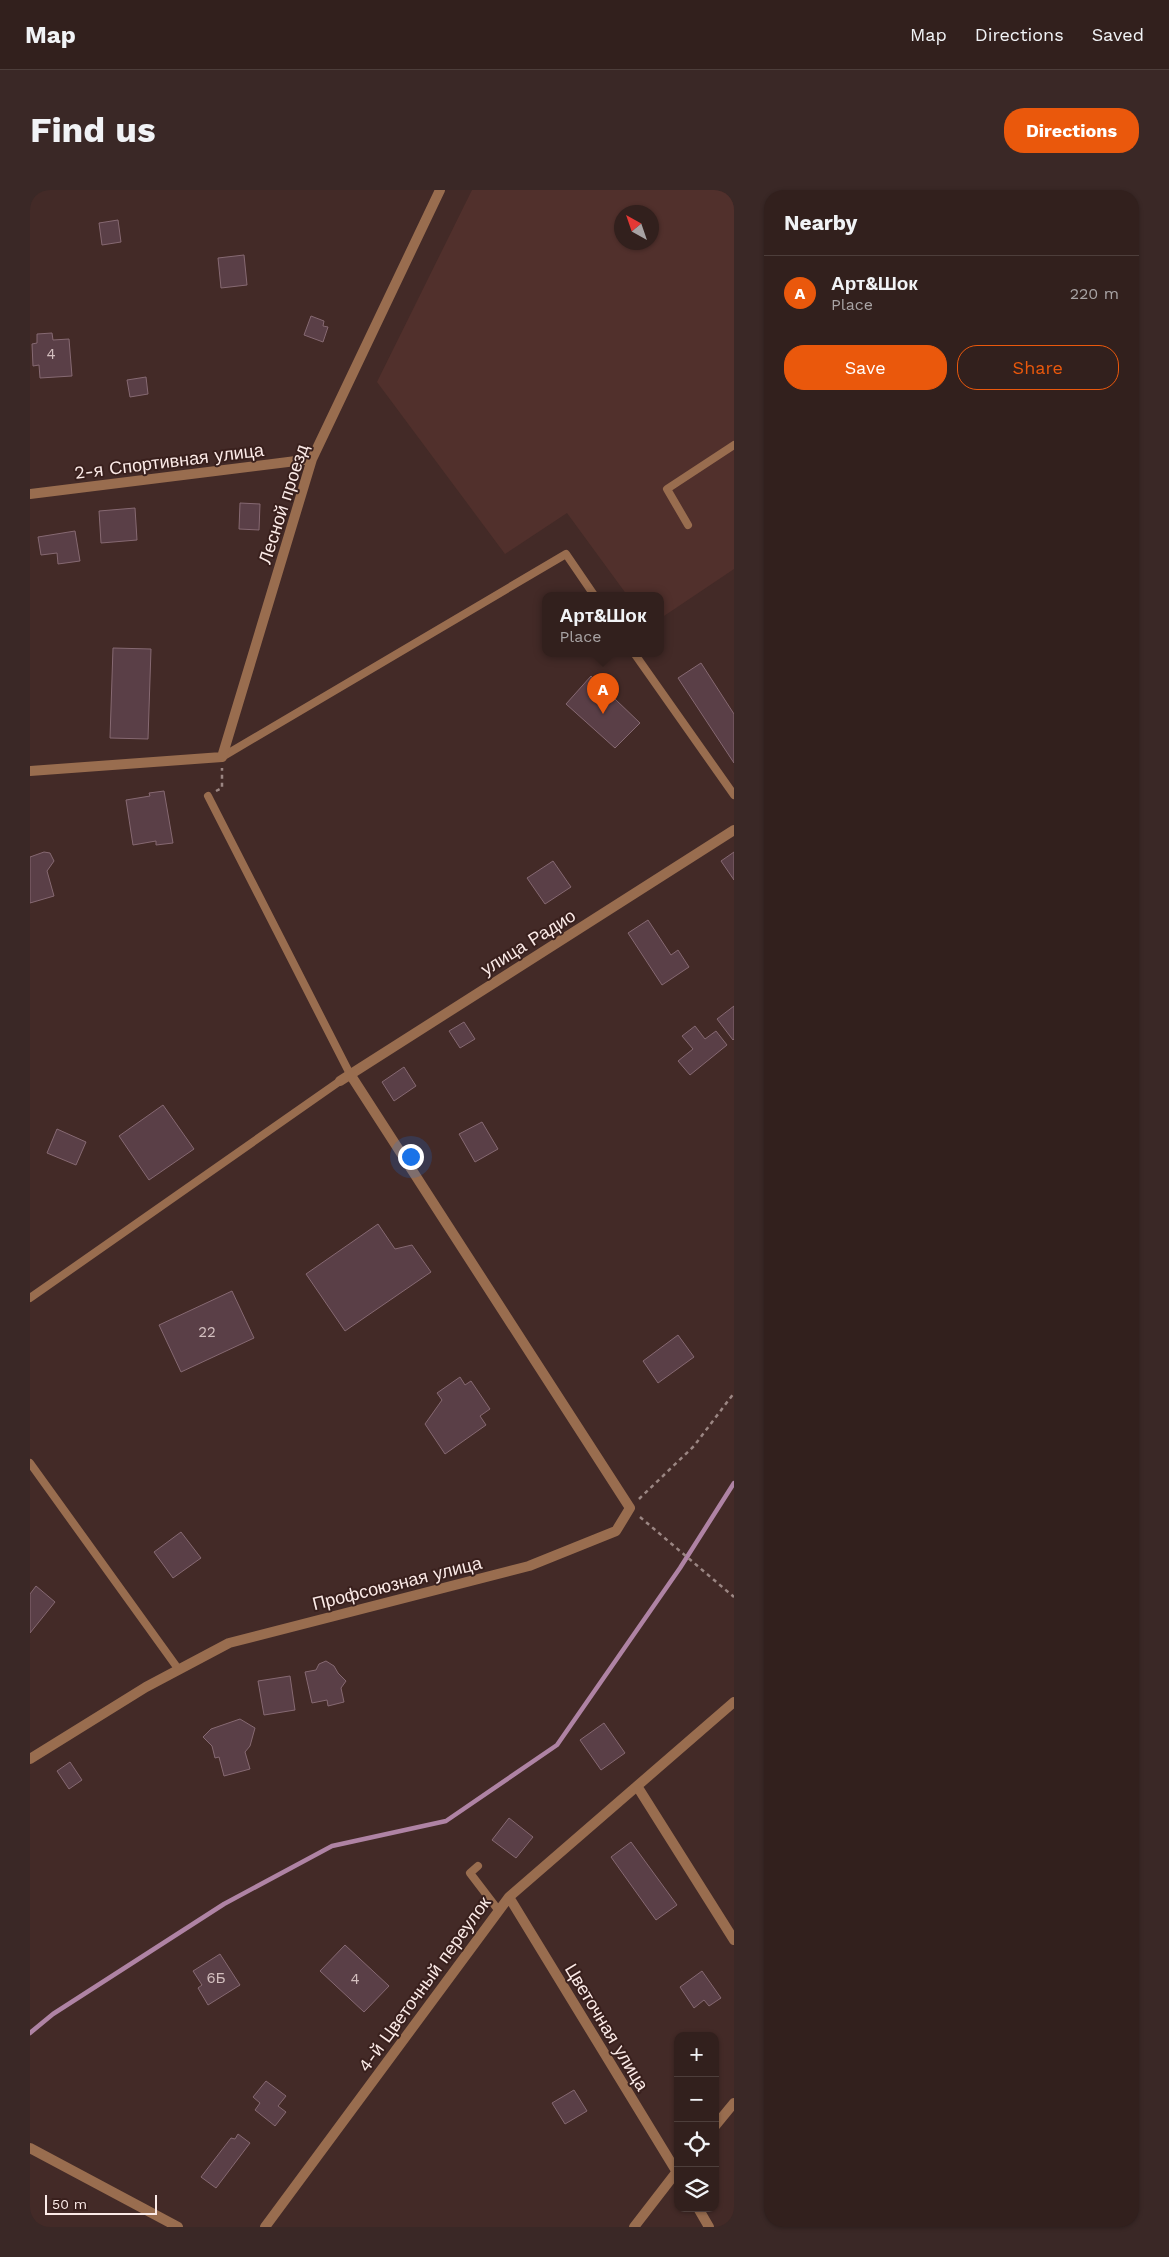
<!DOCTYPE html>
<meta charset="utf-8">
<style>
body{margin:0;font-family:"Work Sans",sans-serif;background:#3a2826;color:#f1f3f6}
.controls{position:absolute;right:15px;bottom:15px;display:grid;overflow:hidden;border-radius:10px;box-shadow:0 1px 4px #0004}
.controls button{width:45px;height:45px;display:grid;place-items:center;padding:0;border:0;border-bottom:1px solid #4d3e3b;background:#32201d;color:#f1f3f6;font:25px sans-serif}
.compass{position:absolute;left:584px;top:15px;width:45px;height:45px;border-radius:50%;background:#32201d;box-shadow:0 1px 4px #0004;rotate:320deg}
.scale{position:absolute;left:15px;bottom:12px;width:112px;box-sizing:border-box;padding-left:5px;border:2px solid #fbeae7;border-top:0;font-size:14px;line-height:18px;white-space:nowrap;color:#fbeae7;-webkit-text-stroke:4px #39201d;paint-order:stroke}
.you{position:absolute;left:380px;top:966px;width:18px;height:18px;margin:-12px;border:4px solid #fff;border-radius:50%;background:#1a73e8;box-shadow:0 0 0 8px #1a73e833}
.badge{display:grid;place-items:center;width:32px;height:32px;border-radius:50%;background:#ea580c;color:#fff;font-size:16px;font-weight:700}
.pin{position:absolute;translate:-50% -41px;filter:drop-shadow(0 1px 2px #0008)}
.pin::after{content:'';position:absolute;top:26px;width:18px;height:15px;background:inherit;clip-path:polygon(0 0,100% 0,50% 100%)}
.popup{position:absolute;left:512px;top:402px;width:122px;height:65px;box-sizing:border-box;display:grid;place-content:center;border-radius:10px;background:#32201d;filter:drop-shadow(0 1px 4px #0005);font-size:16px;white-space:nowrap;color:#a8a3a4}
.popup b{font-size:19px;color:#f1f3f6}
.popup::after{content:'';position:absolute;left:50%;top:100%;margin-left:-10px;border:10px solid transparent;border-top-color:#32201d}
.list{margin:0;padding:0;list-style:none}
h2{display:flex;justify-content:space-between;align-items:center;height:65px;margin:0;padding:0 20px;font-size:21px}
h2 small{font-size:16px;font-weight:400;color:#a8a3a4}
.list li{display:grid;grid-template-columns:32px 1fr auto;gap:15px;align-items:center;box-sizing:border-box;height:75px;padding:0 20px;border-top:1px solid #4d3e3b}
.list b{display:block;font-size:19px;white-space:nowrap}
.list p{margin:0;font-size:16px;white-space:nowrap;color:#a8a3a4}
.list em{font-size:16px;font-style:normal;color:#a8a3a4}
.actions{display:flex;gap:10px;padding:15px 20px}
.actions a{flex:1;padding:11px 0;border:1px solid #ea580c;border-radius:20px;text-align:center;font-size:18px;color:#ea580c}
.actions .main{background:#ea580c;color:#fff}
.icon{flex:none;width:28px;height:28px;fill:none;stroke:currentColor;stroke-width:2;stroke-linecap:round;stroke-linejoin:round}
.map{position:relative;flex:none;width:704px;height:2037px;overflow:hidden;border-radius:20px}
header{display:flex;align-items:center;gap:30px;box-sizing:border-box;height:70px;padding:0 25px;background:#32201d;border-bottom:1px solid #4d3e3b}
header strong{font-size:24px}
nav{display:flex;gap:28px;margin-inline-start:auto;font-size:18px}
.intro{display:flex;align-items:center;justify-content:space-between;box-sizing:border-box;height:120px;padding:0 30px}
h1{margin:0;font-size:35px}
.button{padding:12px 22px;border-radius:20px;background:#ea580c;color:#fff;font-size:18px;font-weight:700}
main{display:flex;gap:30px;padding:0 30px}
aside{flex:1;background:#32201d;border-radius:20px;box-shadow:0 1px 4px #0004}
.map>svg:first-child{display:block}
.built{fill:#51302c;fill-rule:evenodd}
.lines{fill:none;stroke-linecap:round;stroke-linejoin:round}
.stream{stroke:#af83a4;stroke-width:4.5}
.building{fill:#5a3f47;stroke:#866972}
.path{stroke:#9b8683;stroke-width:2.5;stroke-dasharray:4 4;stroke-linecap:butt}
.lane{stroke:#996d4f;stroke-width:8}
.street{stroke:#996d4f;stroke-width:10}
.labels{text-anchor:middle;dominant-baseline:central;stroke-width:4;stroke-linejoin:round;paint-order:stroke}
.number-label{font-size:15px;fill:#d3bfbf}
.street-label{font-size:18px;fill:#fbeae7;stroke:#39201d}
</style>
<header>
<strong>Map</strong>
<nav><a>Map</a><a>Directions</a><a>Saved</a></nav>
</header>
<div class="intro"><h1>Find us</h1><a class="button">Directions</a></div>
<main>
<div class="map">
<svg width="704" height="2037" viewBox="0 0 704 2037">
<rect width="100%" height="100%" fill="#432a27"/>
<path class="built" d="M442 0H704V379L631 428 630 405H597L537 323 475 364 347 192ZM592 22H622V52H592Z"/>
<g class="lines">
<path class="stream" d="M0 1843 23 1824 194 1714 302 1656 416 1631 527 1555 650 1378 704 1293"/>
</g>
<path class="building" d="M88 30 91 52 72 55 69 33Z
M214 65 217 95 191 98 188 68Z
M281 126 294 131 293 136 298 137 293 152 274 145Z
M22 143 23 150 39 149 42 186 10 188 9 175 3 176 2 154 7 153V144Z
M116 187 118 204 100 207 97 190Z
M210 313 230 314 229 340 209 339Z
M105 318 107 350 71 353 69 321Z
M45 341 50 371 28 374 27 363 11 365 8 347Z
M83 458 121 459 118 549 80 548Z
M671 473 704 524V573L648 488Z
M561 486 610 533 585 558 536 514Z
M134 601 143 653 126 655V651L103 655 96 610 120 606 119 603Z
M14 662 20 663 24 671 17 681 24 706 0 713V667Z
M704 662V690L691 671Z
M523 671 541 697 515 714 497 688Z
M618 730 641 765 648 760 659 777 632 795 598 743Z
M704 816V849L703 850 687 829Z
M434 832 445 849 430 858 419 841Z
M665 836 675 849 686 841 697 855 660 885 648 871 663 859 652 846Z
M374 877 386 896 364 911 352 892Z
M133 915 164 959 119 990 89 946Z
M452 932 468 959 445 972 429 944Z
M27 939 56 952 46 975 17 963Z
M348 1034 365 1059 382 1055 401 1082 315 1141 276 1084Z
M202 1101 224 1148 151 1182 129 1135Z
M648 1145 664 1167 628 1193 613 1171Z
M430 1187 435 1195 441 1191 460 1219 450 1226 456 1235 415 1264 395 1234 412 1210 407 1203Z
M151 1342 171 1368 143 1388 124 1362Z
M6 1396 25 1412 0 1443V1404Z
M296 1471 304 1476 308 1483 316 1491 311 1498 314 1512 298 1516 297 1510 282 1513 275 1482 286 1480 289 1474Z
M260 1486 265 1520 234 1525 228 1491Z
M210 1529 225 1538 220 1556 215 1562 220 1579 194 1586 189 1567 185 1568 182 1556 173 1547 181 1539Z
M574 1533 595 1563 571 1580 550 1550Z
M40 1572 52 1590 39 1599 27 1581Z
M479 1628 503 1647 486 1668 462 1650Z
M601 1652 647 1715 626 1730 581 1667Z
M315 1755 359 1796 334 1822 290 1781Z
M190 1764 210 1795 178 1815 168 1798 172 1795 163 1781Z
M672 1781 691 1808 679 1816 674 1810 664 1818 650 1797Z
M236 1891 256 1906 248 1916 256 1922 245 1936 225 1920 230 1913 223 1907Z
M544 1900 557 1921 535 1934 522 1913Z
M208 1944 220 1953 186 1998 171 1987 201 1948 205 1949Z"/>
<g class="lines">
<path class="path" d="M186 601 192 598V578
M609 1309 664 1256 704 1203
M610 1327 704 1407"/>
<path class="lane" d="M658 335 637 299 704 255
M604 463 704 605
M192 567 536 364 564 405
M178 606 320 884
M0 1108 310 891
M0 1273 149 1480
M448 1676 440 1683 469 1721"/>
<path class="street" d="M0 304 282 269
M0 581 192 567 282 269 410 0
M310 891 704 640
M0 1569 116 1497 199 1453 499 1376 586 1341 600 1318 320 884
M607 1596 704 1750
M479 1707 648 1984
M685 1936 704 1913
M0 1958 148 2037
M668 2018 679 2037
M235 2037 479 1707 704 1512
M604 2037 648 1980"/>
</g>
<g class="labels">
<g class="number-label">
<text x="21" y="164">4</text>
<text x="177" y="1142">22</text>
<text x="186" y="1788">6Б</text>
<text x="325" y="1789">4</text>
</g>
<g class="street-label">
<text transform="translate(139 271) rotate(-7)">2-я Спортивная улица</text>
<text transform="translate(253 314) rotate(-72)">Лесной проезд</text>
<text transform="translate(498 752) rotate(-32)">улица Радио</text>
<text transform="translate(367 1393) rotate(-14)">Профсоюзная улица</text>
<text transform="translate(394 1794) rotate(-54)">4-й Цветочный переулок</text>
<text transform="translate(577 1837) rotate(59)">Цветочная улица</text>
</g>
</g>
</svg>
<div class="controls">
<button>+</button>
<button>−</button>
<button><svg class="icon" aria-label="locate" viewBox="0 0 24 24"><circle cx="12" cy="12" r="6"/><path d="M12 2v4M12 18v4M2 12h4M18 12h4"/></svg></button>
<button><svg class="icon" aria-label="layers" viewBox="0 0 24 24"><path d="M12 4l9 5-9 5-9-5zM3 14l9 5 9-5"/></svg></button>
</div>
<svg class="compass" viewBox="-18 -18 36 36"><path d="M0-13l5 13h-10z" fill="#e53935"/><path d="M0 13l5-13h-10z" fill="#a8a3a4"/></svg>
<div class="scale">50 m</div>
<div class="you"></div>
<div class="pin badge" style="left:573px;top:524px">A</div>
<div class="popup"><b>Арт&amp;Шок</b>Place</div>
</div>
<aside>
<h2>Nearby<small></small></h2>
<ul class="list">
<li><span class="badge">A</span><div><b>Арт&amp;Шок</b><p>Place</p></div><em>220 m</em></li>
</ul>
<div class="actions"><a class="main">Save</a><a>Share</a></div>
</aside>
</main>
